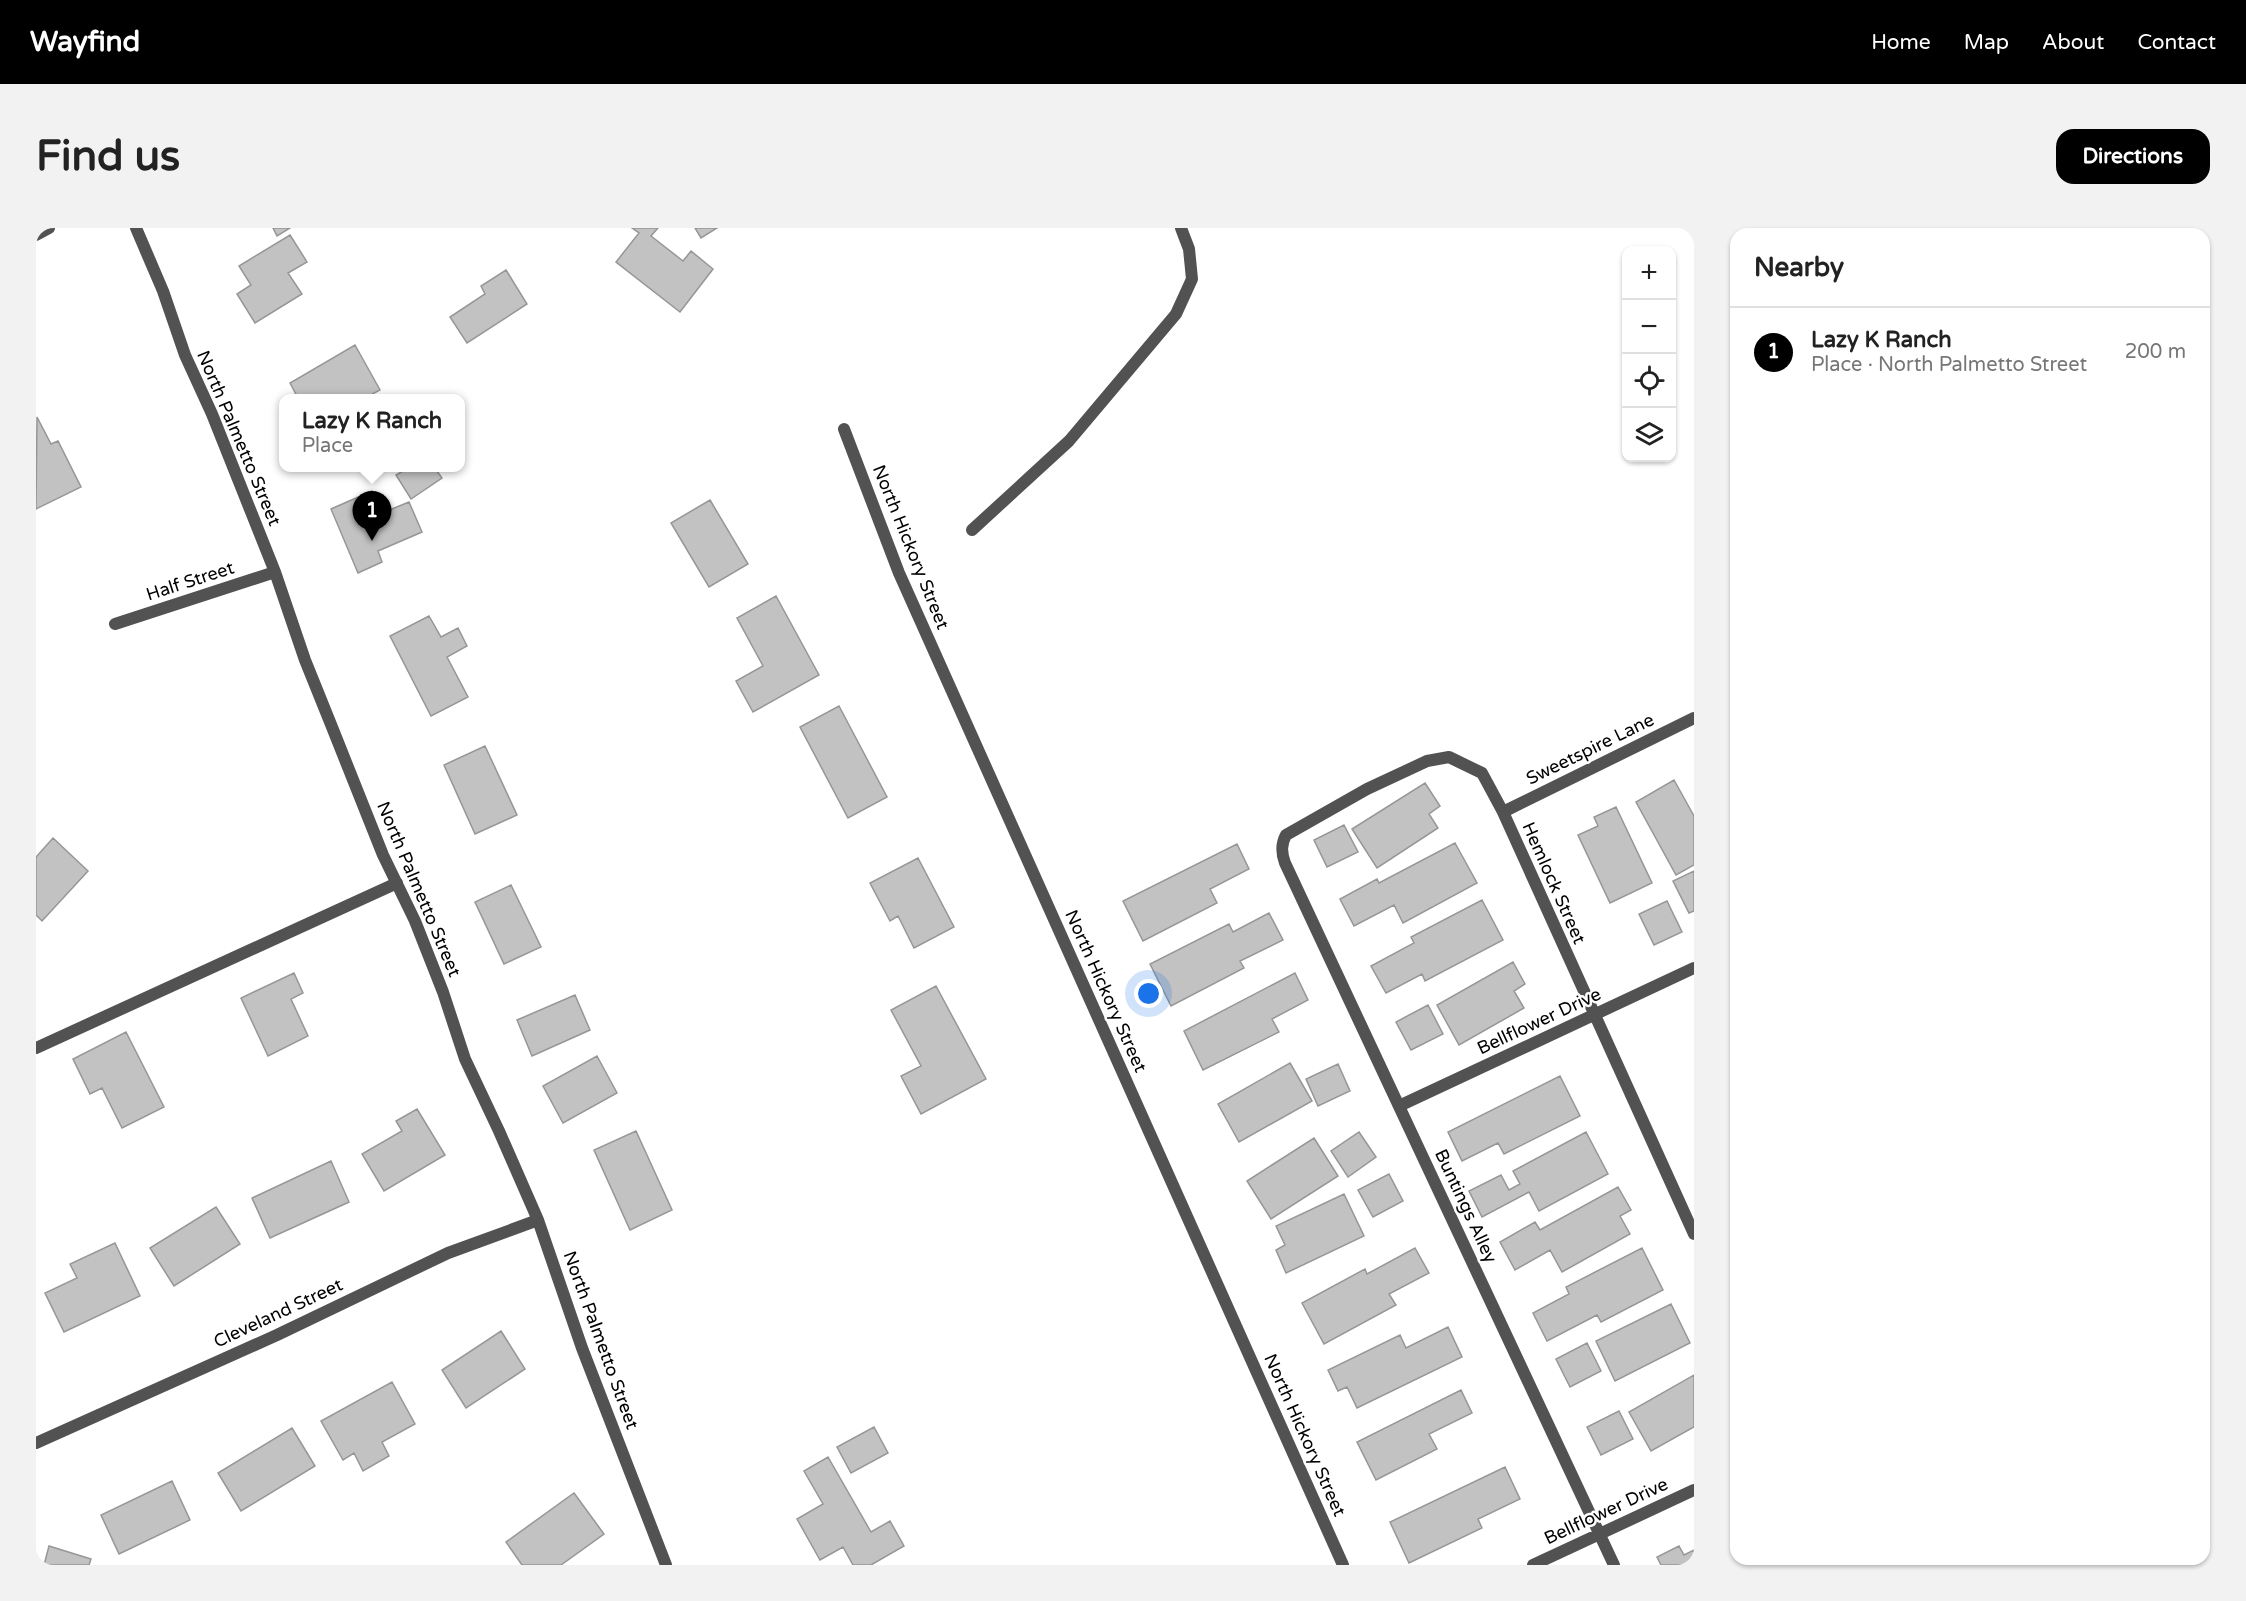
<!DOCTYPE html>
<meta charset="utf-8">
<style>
body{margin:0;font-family:"Varela Round",sans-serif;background:#f2f2f2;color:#222}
.controls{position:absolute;right:18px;top:18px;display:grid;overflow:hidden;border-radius:12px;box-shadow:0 2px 4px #0004}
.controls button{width:54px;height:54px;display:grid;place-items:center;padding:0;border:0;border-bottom:2px solid #e0e0e0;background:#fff;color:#222;font:30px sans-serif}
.you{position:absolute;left:1113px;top:766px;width:21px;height:21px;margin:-15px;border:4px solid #fff;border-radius:50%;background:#1a73e8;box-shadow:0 0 0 9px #1a73e833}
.badge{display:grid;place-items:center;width:39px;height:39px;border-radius:50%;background:#000;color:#fff;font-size:20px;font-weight:700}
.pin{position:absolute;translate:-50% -50px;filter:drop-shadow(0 2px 3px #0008)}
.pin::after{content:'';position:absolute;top:32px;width:21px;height:18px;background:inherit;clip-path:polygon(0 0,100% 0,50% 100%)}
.popup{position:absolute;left:243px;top:166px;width:186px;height:78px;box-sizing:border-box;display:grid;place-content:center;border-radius:12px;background:#fff;filter:drop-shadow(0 2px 4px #0005);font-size:20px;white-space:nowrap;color:#767676}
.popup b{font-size:22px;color:#222}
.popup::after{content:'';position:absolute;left:50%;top:100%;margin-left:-12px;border:12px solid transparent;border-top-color:#fff}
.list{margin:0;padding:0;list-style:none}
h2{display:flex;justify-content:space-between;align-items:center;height:78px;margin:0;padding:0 24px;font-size:26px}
h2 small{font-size:20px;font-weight:400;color:#767676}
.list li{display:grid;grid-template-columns:39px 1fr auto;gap:18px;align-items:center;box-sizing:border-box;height:90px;padding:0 24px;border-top:2px solid #e0e0e0}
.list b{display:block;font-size:22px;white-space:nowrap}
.list p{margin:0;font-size:20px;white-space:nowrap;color:#767676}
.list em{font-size:20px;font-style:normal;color:#767676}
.icon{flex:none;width:33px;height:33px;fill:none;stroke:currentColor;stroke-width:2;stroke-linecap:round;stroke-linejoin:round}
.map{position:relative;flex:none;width:1658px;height:1337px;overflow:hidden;border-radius:18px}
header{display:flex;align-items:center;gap:36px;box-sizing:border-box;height:84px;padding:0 30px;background:#000;color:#fff}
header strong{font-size:28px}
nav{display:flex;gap:33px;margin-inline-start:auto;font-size:21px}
.intro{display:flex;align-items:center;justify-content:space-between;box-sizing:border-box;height:144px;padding:0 36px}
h1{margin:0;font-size:42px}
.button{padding:15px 27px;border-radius:18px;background:#000;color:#fff;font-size:21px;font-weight:700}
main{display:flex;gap:36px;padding:0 36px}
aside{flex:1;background:#fff;border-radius:18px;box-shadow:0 2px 4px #0004}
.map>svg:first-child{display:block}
.building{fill:#c2c2c2;stroke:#969696;stroke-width:1.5}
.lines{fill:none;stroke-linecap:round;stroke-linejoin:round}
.lane{stroke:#525252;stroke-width:12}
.street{stroke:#525252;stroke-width:12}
.labels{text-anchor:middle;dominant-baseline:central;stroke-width:5;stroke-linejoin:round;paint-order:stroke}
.street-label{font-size:18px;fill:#000;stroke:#fff}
</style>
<header>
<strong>Wayfind</strong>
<nav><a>Home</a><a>Map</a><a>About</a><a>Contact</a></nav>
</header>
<div class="intro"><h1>Find us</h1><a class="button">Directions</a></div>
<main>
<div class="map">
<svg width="1658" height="1337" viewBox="0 0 1658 1337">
<rect width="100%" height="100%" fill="#fff"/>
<path class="building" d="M237 0H254L241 8Z
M596 0H622L615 8 647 33 655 23 677 41 644 84 580 34 603 5Z
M659 0H681L665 10Z
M254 7 271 34 252 45 266 66 219 95 201 66 215 57 203 38Z
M470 42 491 76 431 115 414 89 449 66 445 58Z
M319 117 344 162 329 170H262L254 155Z
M1 189 15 216 22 213 45 259 0 281Z
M372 240H399L406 250 375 271 360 247Z
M336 263 346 285 373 274 386 304 342 323 346 334 322 345 295 281Z
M674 272 712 336 673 359 635 295Z
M740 368 783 447 717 484 700 453 727 438 701 390Z
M393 388 405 409 422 400 431 418 411 429 432 469 395 488 354 408Z
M803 478 851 569 812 590 764 499Z
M449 518 481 587 439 606 408 537Z
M1638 552 1658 588V637L1640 647 1600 574Z
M1389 555 1404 578 1393 586 1402 600 1341 640 1316 601Z
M1580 579 1616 655 1574 675 1542 607 1562 598 1558 589Z
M1308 597 1322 624 1291 639 1278 612Z
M17 610 52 643 6 693 0 687V629Z
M1419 615 1441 655 1367 695 1358 677 1318 698 1304 671 1341 651 1343 655Z
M1201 616 1213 641 1174 661 1181 675 1107 713 1087 673Z
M882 630 918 699 878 720 862 688 854 693 834 655Z
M1658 643V683L1653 685 1637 653Z
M475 657 505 719 468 736 439 674Z
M1446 672 1467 712 1389 753 1386 746 1350 765 1335 738 1378 715 1375 709Z
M1631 673 1646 704 1618 717 1603 686Z
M1233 685 1247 712 1204 733 1208 740 1135 778 1114 736 1193 696 1197 704Z
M1477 734 1489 756 1478 763 1488 780 1423 817 1401 777Z
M258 745 267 765 255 771 272 808 232 828 205 770Z
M1259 745 1272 772 1236 791 1243 804 1167 842 1148 803Z
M900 758 950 851 885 886 865 848 885 838 855 782Z
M539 767 554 802 496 828 481 792Z
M1392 777 1407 806 1375 822 1360 794Z
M90 804 128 879 86 900 66 860 54 866 37 831Z
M561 828 581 865 527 895 507 858Z
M1254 835 1276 873 1203 914 1182 876Z
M1302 836 1314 863 1282 878 1270 851Z
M1524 848 1544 888 1468 926 1462 915 1426 933 1412 904Z
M381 881 409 927 348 963 326 926 366 903 360 893Z
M600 903 636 982 594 1002 558 922Z
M1323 904 1340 929 1312 949 1295 923Z
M1550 904 1572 946 1503 983 1493 964 1446 989 1433 963 1465 947 1473 962 1484 956 1477 943Z
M1278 910 1302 948 1235 991 1211 953Z
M295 933 313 974 234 1010 216 970Z
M1353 946 1367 973 1337 989 1322 962Z
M1582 959 1595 982 1584 988 1594 1006 1526 1044 1514 1022 1479 1042 1464 1014 1499 994 1504 1002Z
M1308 966 1328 1008 1250 1045 1240 1022 1249 1017 1240 998Z
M180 979 204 1016 138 1058 114 1020Z
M79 1015 104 1068 28 1104 9 1065 41 1050 34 1036Z
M1379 1020 1393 1045 1353 1066 1360 1077 1288 1116 1266 1075 1329 1041 1331 1046Z
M1606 1020 1627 1062 1565 1094 1561 1087 1511 1113 1497 1085 1533 1066 1530 1059Z
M1635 1076 1654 1115 1579 1153 1560 1113Z
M1412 1099 1426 1129 1321 1180 1311 1159 1302 1163 1292 1142 1364 1107 1370 1120Z
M465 1103 489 1141 430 1180 406 1142Z
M1551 1115 1565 1143 1534 1159 1520 1131Z
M1658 1147V1199L1615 1223 1593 1184Z
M356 1154 379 1196 346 1214 353 1228 327 1243 318 1225 307 1232 285 1193Z
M1425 1162 1436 1185 1393 1206 1401 1221 1340 1252 1321 1214Z
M1583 1183 1597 1211 1565 1227 1551 1199Z
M838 1199 852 1225 815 1245 801 1219Z
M256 1200 279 1238 205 1283 182 1245Z
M792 1229 835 1304 854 1293 868 1318 835 1337H817L807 1319 784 1332 761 1291 787 1276 768 1243Z
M1469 1239 1484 1271 1442 1291 1446 1300 1373 1335 1354 1294Z
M136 1253 154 1292 83 1326 65 1287Z
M538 1265 568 1306 525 1337H486L470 1314Z
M13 1318 55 1331 53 1337H8Z
M1643 1318 1648 1327 1658 1322V1337H1625L1621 1329Z"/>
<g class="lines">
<path class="lane" d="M0 820 361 655"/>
<path class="street" d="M100 0 127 63 149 127 176 186 239 344 269 432 296 499 347 627 379 693 407 764 429 831 463 903 502 992 546 1120 630 1337
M0 7 13 0
M808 201 863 345 1307 1337
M936 302 1033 213 1140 86 1156 51 1153 21 1145 0
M79 396 239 344
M1467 584 1658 490
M1363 878 1658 740
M0 1215 241 1107 412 1025 502 992
M1497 1337 1658 1262
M1578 1337 1249 635C1245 624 1245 616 1250 607L1331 561 1391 533 1413 529 1446 545 1467 584 1658 1006"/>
</g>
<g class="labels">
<g class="street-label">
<text transform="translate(203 210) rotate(67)">North Palmetto Street</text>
<text transform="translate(875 319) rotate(68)">North Hickory Street</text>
<text transform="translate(154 353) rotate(-18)">Half Street</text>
<text transform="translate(1554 521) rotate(-26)">Sweetspire Lane</text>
<text transform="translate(1518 655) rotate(66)">Hemlock Street</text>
<text transform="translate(383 661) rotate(67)">North Palmetto Street</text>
<text transform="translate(1070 763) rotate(66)">North Hickory Street</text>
<text transform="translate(1503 793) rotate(-25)">Bellflower Drive</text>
<text transform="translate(1430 978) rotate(65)">Buntings Alley</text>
<text transform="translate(242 1085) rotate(-25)">Cleveland Street</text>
<text transform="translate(565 1112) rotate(70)">North Palmetto Street</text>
<text transform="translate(1269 1207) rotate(66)">North Hickory Street</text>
<text transform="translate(1570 1283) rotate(-25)">Bellflower Drive</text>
</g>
</g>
</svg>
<div class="controls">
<button>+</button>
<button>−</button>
<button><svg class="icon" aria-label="locate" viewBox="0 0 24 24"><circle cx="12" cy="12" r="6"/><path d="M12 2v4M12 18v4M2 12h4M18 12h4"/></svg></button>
<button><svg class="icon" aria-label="layers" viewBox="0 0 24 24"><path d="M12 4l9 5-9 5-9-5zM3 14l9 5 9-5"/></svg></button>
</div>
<div class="you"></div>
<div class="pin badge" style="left:336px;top:313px">1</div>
<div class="popup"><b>Lazy K Ranch</b>Place</div>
</div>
<aside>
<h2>Nearby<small></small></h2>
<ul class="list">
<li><span class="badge">1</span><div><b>Lazy K Ranch</b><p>Place · North Palmetto Street</p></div><em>200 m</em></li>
</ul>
</aside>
</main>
